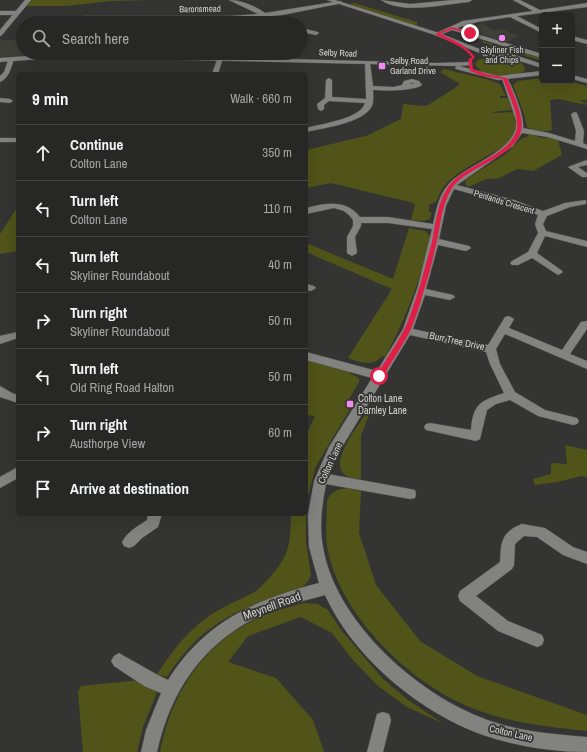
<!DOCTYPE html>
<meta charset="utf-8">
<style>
body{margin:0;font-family:"Archivo Narrow",sans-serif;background:#2f302e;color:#f1f3f6}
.controls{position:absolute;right:12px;top:12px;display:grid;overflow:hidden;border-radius:6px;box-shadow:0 4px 16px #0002}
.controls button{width:36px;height:36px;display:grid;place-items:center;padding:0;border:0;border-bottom:1px solid #434443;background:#272826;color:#f1f3f6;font:20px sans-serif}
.stop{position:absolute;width:12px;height:12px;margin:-9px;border:3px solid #e11d48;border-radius:50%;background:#fff}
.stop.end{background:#e11d48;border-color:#fff;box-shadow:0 1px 4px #0008}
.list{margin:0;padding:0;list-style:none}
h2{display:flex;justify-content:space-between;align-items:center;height:52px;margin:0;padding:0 16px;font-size:17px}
h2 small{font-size:13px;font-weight:400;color:#a4a6a7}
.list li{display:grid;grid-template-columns:26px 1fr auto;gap:12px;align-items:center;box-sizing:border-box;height:56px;padding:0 16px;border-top:1px solid #434443}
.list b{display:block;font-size:15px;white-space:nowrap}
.list p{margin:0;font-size:13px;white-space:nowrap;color:#a4a6a7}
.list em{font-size:13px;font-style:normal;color:#a4a6a7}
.icon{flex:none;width:22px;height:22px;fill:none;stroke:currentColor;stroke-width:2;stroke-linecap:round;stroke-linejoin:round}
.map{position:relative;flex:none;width:587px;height:752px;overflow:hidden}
.search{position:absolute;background:#272826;box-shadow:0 4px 16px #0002;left:16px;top:16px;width:292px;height:44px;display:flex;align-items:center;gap:10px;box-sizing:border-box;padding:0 14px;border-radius:22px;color:#a4a6a7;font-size:15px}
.panel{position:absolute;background:#272826;box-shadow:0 4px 16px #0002;left:16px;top:72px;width:292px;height:444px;border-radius:6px}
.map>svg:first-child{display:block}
.built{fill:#3e3f36}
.green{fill:#505419}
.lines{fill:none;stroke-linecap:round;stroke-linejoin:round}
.minor-casing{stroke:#50504e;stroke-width:1}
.tertiary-casing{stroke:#50504e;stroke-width:1}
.secondary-casing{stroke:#50504e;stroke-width:1}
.minor{fill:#82827f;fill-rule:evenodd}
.tertiary{fill:#82827f;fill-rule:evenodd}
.secondary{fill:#82827f;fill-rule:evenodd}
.route{fill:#e11d48}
.poi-dot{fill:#f38af1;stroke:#343532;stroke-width:1.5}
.labels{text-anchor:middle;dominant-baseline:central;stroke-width:3.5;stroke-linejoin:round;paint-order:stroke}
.far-street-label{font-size:9px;fill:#d4d4d2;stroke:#343532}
.far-poi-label{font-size:9px;fill:#d4d4d2;stroke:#343532}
.street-label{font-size:10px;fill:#d4d4d2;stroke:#343532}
.poi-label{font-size:10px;fill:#d4d4d2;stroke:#343532;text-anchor:start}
.near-street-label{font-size:12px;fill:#d4d4d2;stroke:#343532}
</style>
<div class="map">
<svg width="587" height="752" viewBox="0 0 587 752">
<rect width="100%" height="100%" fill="#343532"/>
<path class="built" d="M482 23 495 31 502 29 518 36 507 42 474 32 472 27Z
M0 38 3 40H23V53H28L27 55 0 57Z"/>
<path class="green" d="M30 0H151L111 1 66 6H25Z
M354 3 417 22V25L416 26 349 4Z
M483 41 499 46 503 45 542 57V61L481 42Z
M495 56C505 57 520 58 525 68L524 71C512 79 482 79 475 64L478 60Z
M444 69 486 79 500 84 506 96H500V98H508L513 110 492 112 495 113 514 112C524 142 494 151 475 163 466 168 456 174 449 181 443 186 439 195 436 202L429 205V212H432L430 219 422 221 411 220 415 205 414 203 331 183 306 188V150L366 136 401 119 403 104 423 106 428 105 455 88 460 84 440 72Z
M542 78V81H568L587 86V100H581L582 102 587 103 586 105 559 99 550 100 552 130C545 132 533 131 527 127L524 114 513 85 518 81Z
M529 134C534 134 538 137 541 138 548 138 552 137 558 140L562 155 533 171 517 169 499 178 487 179 468 187 466 185 465 180 506 154 522 138 527 137Z
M18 206V251L0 254V234Z
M409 228 425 231 430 236C421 280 406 318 385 357L382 356C372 368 360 362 348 358L392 289 306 252V243L393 279Z
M306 359 349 370V373L359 378V382L345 406 350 409 316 466 307 499H306V435L315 416 306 415Z
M374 403 361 435V479C312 478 363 419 374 403Z
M565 445 587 450V477L581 476 558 482 535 485 533 479 551 474V463L567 464Z
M348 488 361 491 359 533 376 585 420 641 477 676 587 715V731C550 727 512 723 477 710 412 686 339 616 327 546 325 531 327 515 327 500 332 491 338 489 348 488Z
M306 503V542L311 575 309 580 301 589C241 607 202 622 167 677L157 674C172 652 183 636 205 619 220 607 239 601 256 591 261 587 266 581 271 576 291 553 290 543 291 514H306Z
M304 603 317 604 328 610 341 630 383 679 408 700 444 724 407 707 378 686 352 659 332 633 301 617 248 636 228 662 276 678 313 720 324 752H160C170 697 201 647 252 621 268 612 286 608 304 603Z
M140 680 157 692 143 727 137 752H83L78 692 81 686Z"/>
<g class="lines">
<defs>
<path id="minor" d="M229 0C241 0 255 6 265 13L340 1 343 3 282 15 229 20H83L80 18 83 16H229L258 14Z
M381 0 410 4 453 0H472L469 2C445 4 402 15 381 0Z
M513 0H520L540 10 587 3V7L517 16 542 29V33L510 17 477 22 457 28 542 54V58L452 30 437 36 434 34 463 21 533 11Z
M0 11H16L19 13 16 15H0Z
M301 28 318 32 319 33 316 35 301 32Z
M572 36 587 40V44L572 40Z
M218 57 223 58 218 74H212Z
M365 62 370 63 373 86 393 87 402 85 404 81 412 79 419 81 422 85C414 91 385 91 373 90 373 95 374 101 372 106 364 123 323 128 306 132V128C320 124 361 119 365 103L329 101 324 105V109L321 111 318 109 317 104 325 98 326 80 329 78 332 80V97L366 99ZM412 83 415 84H409Z
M503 78H507C513 88 525 117 523 128L549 133 575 141 576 131 571 114 575 112 577 113 584 131 583 143 587 145V149L548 137 522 133 513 146 457 185 514 200 543 211 565 203 586 200V204L570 207 547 216 543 224 546 231 587 241V247L545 236 537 253 561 270 563 272 558 275 532 258 518 265H512L510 263 512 261 528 252 538 233 535 224 538 215 508 204 454 189 446 206 439 239 469 246 471 248 466 251 438 245 426 289 453 295 455 297 450 300 425 295 413 329 488 345 505 317 509 316 514 319 509 328 562 350 581 322 587 321V329L570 354 587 361V369L505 334 496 349 500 364 515 392 545 410 577 418 579 421 577 424 573 425 538 416 510 400 496 404 487 410 480 439 476 441 426 430 424 427 426 424 430 423 471 430C473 404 480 401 504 393L490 364 486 352 410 335 345 442 328 474 410 489 415 490 416 494 415 498 410 499 326 484C322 505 319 526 323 547 335 620 414 691 480 717 513 731 551 734 587 737V752C552 752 516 746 483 735 419 712 353 657 325 595 304 601 283 605 263 614 204 642 171 689 157 752H141L146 730 161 693 144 686 114 666 111 661 114 656 119 653 124 656 156 674 168 680C205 621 255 600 319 583L309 547 308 515 314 481 329 447 372 378 306 360V352L377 371 403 329 418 286 432 229 388 223H361V226L355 237 357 253 352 256 347 253V237L353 226V220L349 215 344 211 334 208 306 214V208C326 203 346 199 360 217H388L433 224C436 210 439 195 448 185 464 165 520 151 516 120L502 79Z
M0 98 10 99 13 101 10 103 0 102Z
M0 138H18V142H0Z
M587 160V165L578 167 587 173V177H582L568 167Z
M306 284 314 286 316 288 311 291 306 290Z
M18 332V338L0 344V336Z
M0 386 12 393 18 395V403L0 397Z
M18 467V478L0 488V477Z
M148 514H162L158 527 142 538 134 546 129 548 124 546 122 542C127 532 138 526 147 520Z
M522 524 545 528 573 547 587 552V564L563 555 537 537 524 536 515 544 514 565 512 569 476 596 508 621 542 635 544 640 542 645 537 647 498 631 460 601 458 596 460 591 500 562C501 542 501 532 522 524Z
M383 712 389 714 391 720 383 752H367L377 714Z"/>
<path id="tertiary" d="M25 0H31L2 35 0 36V30Z
M9 58 14 59C11 68 9 78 0 82V76L4 72Z"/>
<path id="secondary" d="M327 0H335L439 33 482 50 493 53H508L542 64V68L507 57 483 56 482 54 435 35Z
M104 54 436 63 469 62 471 63V65L459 66 498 76 542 71V75L498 80 456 69 455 68 457 66 104 58 42 59 0 62V58L42 55Z
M572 75 587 79V83L572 79Z"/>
</defs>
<use href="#minor" class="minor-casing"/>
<use href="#tertiary" class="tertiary-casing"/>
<use href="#secondary" class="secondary-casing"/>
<use href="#minor" class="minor"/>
<use href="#tertiary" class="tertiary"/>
<use href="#secondary" class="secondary"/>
</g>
<path class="route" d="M452 27 472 33 470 34 452 29 440 34C454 40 466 45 475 57L472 60 473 69 486 74 507 78C512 92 525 117 521 131 514 158 467 166 452 188 442 204 441 222 437 240 433 258 429 276 423 293 420 306 415 319 410 331 402 347 391 362 382 378H379L376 376C385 361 395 347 403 332 409 321 413 307 417 295 423 277 427 259 432 242 436 222 437 204 448 187 464 164 506 158 516 132 521 118 508 93 503 79L483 76 470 71 468 60 472 57C461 44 448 42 435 34Z"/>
<g class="poi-dot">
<circle cx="502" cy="38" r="4"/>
<rect x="378" y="62" width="8" height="8" rx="2"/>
<rect x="346" y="400" width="8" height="8" rx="2"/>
</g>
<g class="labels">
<g class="far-street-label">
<text transform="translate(200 9) rotate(-1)">Baronsmead</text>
<text transform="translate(338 53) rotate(2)">Selby Road</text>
<text transform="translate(504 202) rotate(17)">Penlands Crescent</text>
</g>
<g class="far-poi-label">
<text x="502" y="50">Skyliner Fish<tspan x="502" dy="10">and Chips</tspan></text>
<text x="390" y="61" text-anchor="start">Selby Road<tspan x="390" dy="10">Garland Drive</tspan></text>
</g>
<g class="street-label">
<text transform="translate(457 341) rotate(12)">Burr Tree Drive</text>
<text transform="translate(330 463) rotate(-65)">Colton Lane</text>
<text transform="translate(511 733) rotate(13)">Colton Lane</text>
</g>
<g class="poi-label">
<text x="358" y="398">Colton Lane<tspan x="358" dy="12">Darnley Lane</tspan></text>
</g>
<g class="near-street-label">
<text transform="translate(272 606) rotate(-20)">Meynell Road</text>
</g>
</g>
</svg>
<div class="controls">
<button>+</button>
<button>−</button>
</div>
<div class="stop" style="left:379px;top:376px"></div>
<div class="stop end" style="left:470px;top:33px"></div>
<div class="search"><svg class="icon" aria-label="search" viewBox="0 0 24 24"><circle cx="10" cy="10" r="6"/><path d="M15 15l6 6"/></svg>Search here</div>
<section class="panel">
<h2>9 min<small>Walk · 660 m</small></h2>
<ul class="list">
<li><svg class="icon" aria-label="ahead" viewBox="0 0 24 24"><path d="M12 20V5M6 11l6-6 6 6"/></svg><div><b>Continue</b><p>Colton Lane</p></div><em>350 m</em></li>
<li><svg class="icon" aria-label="left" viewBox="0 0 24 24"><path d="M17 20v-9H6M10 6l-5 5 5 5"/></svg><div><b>Turn left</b><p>Colton Lane</p></div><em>110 m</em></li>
<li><svg class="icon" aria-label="left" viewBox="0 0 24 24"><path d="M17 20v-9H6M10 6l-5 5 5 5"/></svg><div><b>Turn left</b><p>Skyliner Roundabout</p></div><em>40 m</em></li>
<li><svg class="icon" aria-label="right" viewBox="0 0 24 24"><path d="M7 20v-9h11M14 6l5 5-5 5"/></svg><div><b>Turn right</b><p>Skyliner Roundabout</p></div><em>50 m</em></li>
<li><svg class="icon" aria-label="left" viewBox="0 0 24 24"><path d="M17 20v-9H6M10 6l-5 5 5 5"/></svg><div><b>Turn left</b><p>Old Ring Road Halton</p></div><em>50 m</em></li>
<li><svg class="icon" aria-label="right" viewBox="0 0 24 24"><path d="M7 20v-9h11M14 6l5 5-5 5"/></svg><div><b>Turn right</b><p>Austhorpe View</p></div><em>60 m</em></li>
<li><svg class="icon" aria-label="arrive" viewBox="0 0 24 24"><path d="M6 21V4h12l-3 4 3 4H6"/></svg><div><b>Arrive at destination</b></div></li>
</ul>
</section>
</div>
